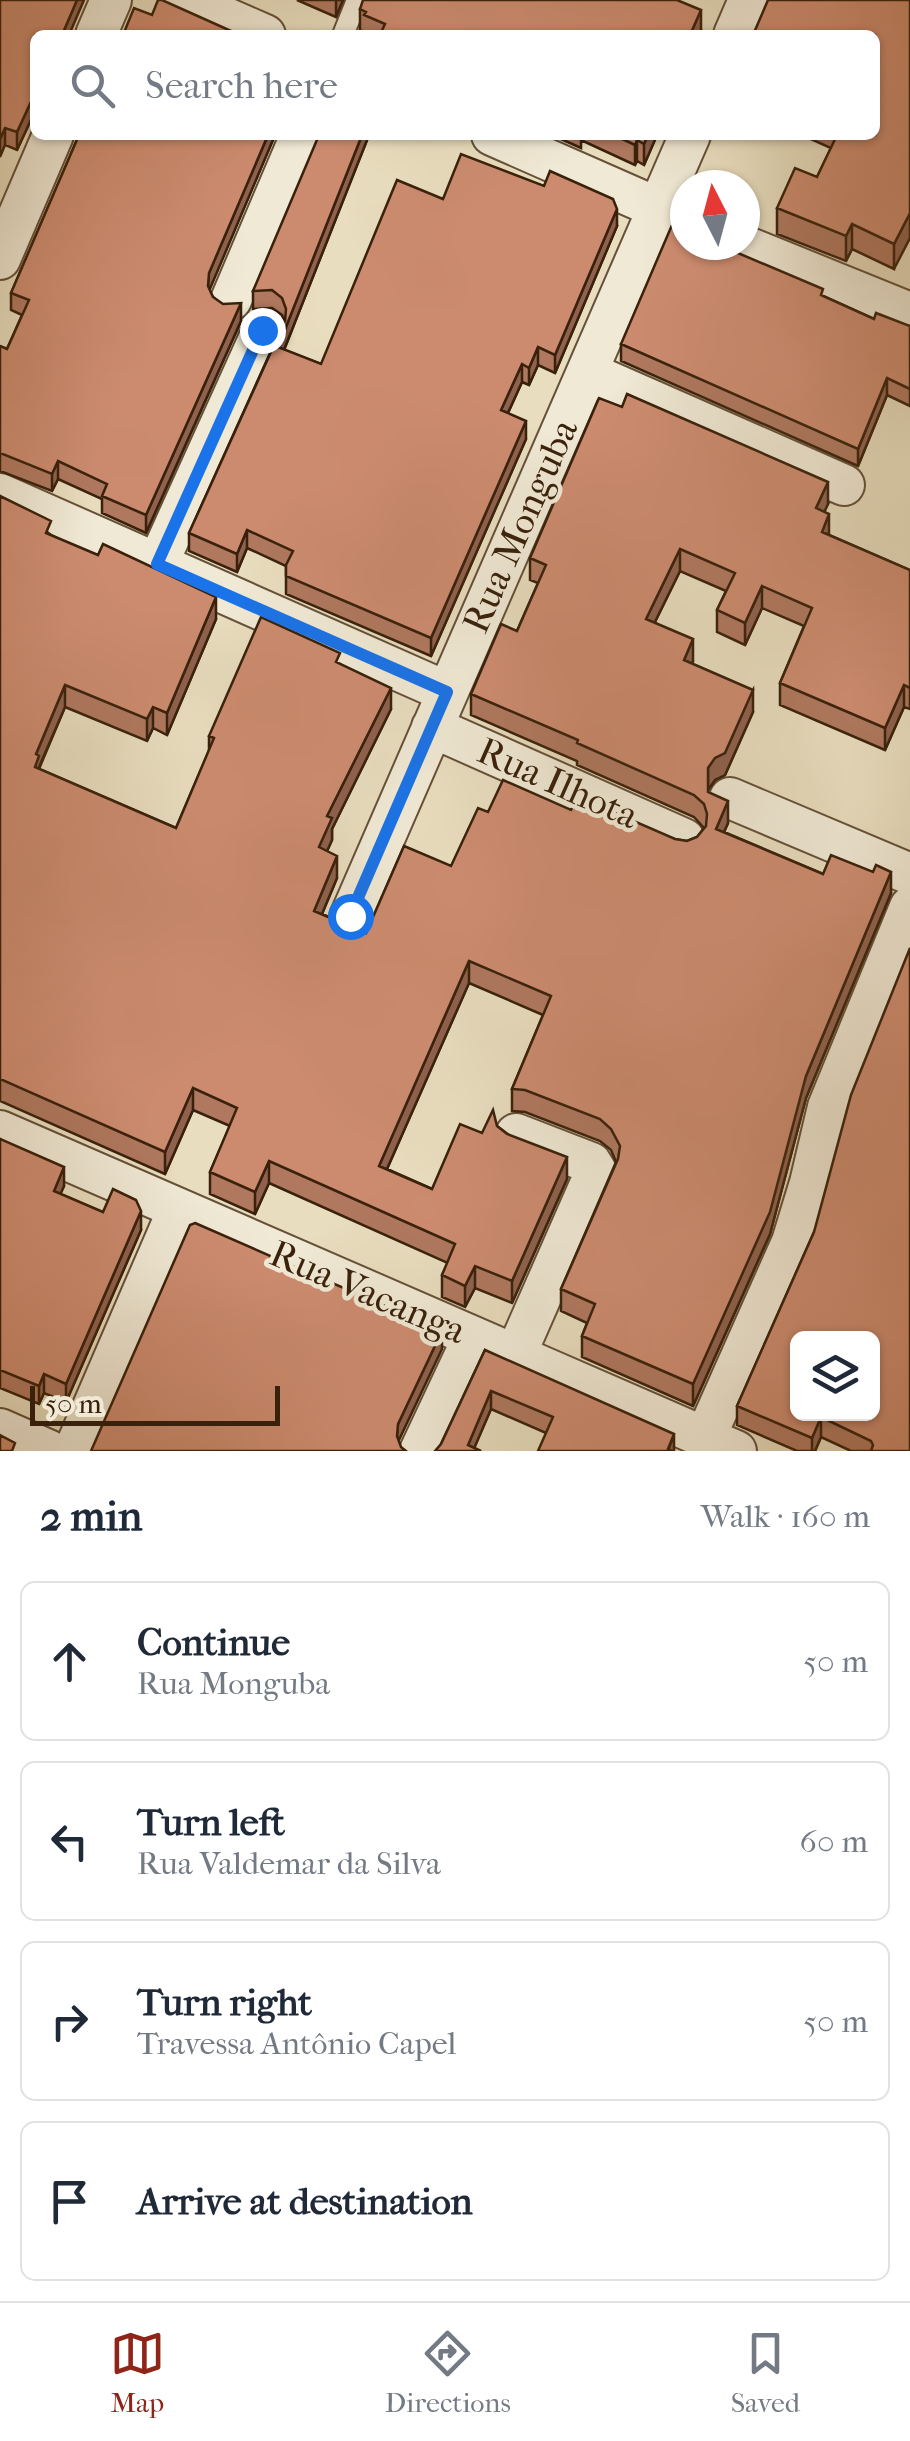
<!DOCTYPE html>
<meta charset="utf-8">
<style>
body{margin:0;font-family:"IM FELL French Canon",serif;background:#f2f2f3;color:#1f2937}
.controls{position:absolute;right:30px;bottom:30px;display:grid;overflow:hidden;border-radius:15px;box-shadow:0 2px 8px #0004}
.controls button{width:90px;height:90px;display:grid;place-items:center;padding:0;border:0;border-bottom:2px solid #e0e1e3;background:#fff;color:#1f2937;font:50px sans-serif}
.compass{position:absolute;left:670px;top:170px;width:90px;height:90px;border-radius:50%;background:#fff;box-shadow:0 2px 8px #0004;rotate:354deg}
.scale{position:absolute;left:30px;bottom:25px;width:250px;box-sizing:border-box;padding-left:10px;border:5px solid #39210b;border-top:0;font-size:28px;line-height:35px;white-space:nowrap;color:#39210b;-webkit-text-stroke:8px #f0e9d5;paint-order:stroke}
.stop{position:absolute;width:30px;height:30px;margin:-22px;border:8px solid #1a73e8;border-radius:50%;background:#fff}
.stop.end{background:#1a73e8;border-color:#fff;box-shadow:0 2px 10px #0008}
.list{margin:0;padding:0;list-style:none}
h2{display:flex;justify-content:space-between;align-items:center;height:130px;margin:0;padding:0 40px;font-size:42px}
h2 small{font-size:32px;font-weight:400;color:#747a83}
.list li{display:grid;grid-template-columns:65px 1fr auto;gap:30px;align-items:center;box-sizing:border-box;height:160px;margin:0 20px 20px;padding:0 20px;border:2px solid #e0e1e3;border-radius:15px}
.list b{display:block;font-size:38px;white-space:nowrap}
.list p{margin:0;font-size:32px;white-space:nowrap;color:#747a83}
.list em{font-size:32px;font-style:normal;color:#747a83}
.icon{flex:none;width:55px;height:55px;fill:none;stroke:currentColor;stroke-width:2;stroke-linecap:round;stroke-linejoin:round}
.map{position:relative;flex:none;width:910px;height:1451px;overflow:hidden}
.search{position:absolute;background:#fff;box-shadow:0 2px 8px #0004;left:30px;right:30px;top:30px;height:110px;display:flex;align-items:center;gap:25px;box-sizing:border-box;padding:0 35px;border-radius:15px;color:#747a83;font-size:38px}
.sheet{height:850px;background:#fff}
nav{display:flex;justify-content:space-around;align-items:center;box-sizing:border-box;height:140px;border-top:2px solid #e0e1e3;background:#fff;font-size:28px;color:#747a83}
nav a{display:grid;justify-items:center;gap:5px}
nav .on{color:#8f2418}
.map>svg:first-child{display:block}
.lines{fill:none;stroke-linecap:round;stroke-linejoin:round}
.service-casing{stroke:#655038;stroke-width:24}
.minor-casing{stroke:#655038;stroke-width:44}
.service{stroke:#f0e9d5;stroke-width:20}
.minor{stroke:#f0e9d5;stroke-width:40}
.wall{fill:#af785f;stroke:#39210b;stroke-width:2.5}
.shaded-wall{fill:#8f614e;stroke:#39210b;stroke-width:2.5}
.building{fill:#cc8b6f;stroke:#39210b;stroke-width:2.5;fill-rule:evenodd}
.route{stroke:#1a73e8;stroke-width:12}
.labels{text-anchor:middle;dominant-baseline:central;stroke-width:9;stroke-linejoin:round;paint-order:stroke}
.street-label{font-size:38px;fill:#39210b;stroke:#f0e9d5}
</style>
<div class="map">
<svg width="910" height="1451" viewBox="0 0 910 1451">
<rect width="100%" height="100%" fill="#e8ddbe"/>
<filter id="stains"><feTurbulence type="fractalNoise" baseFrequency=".002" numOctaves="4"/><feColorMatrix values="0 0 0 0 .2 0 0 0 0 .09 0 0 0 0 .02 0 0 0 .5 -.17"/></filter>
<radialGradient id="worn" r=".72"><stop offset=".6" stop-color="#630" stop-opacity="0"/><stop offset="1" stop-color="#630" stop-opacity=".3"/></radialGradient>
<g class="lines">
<defs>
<path id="service" d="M343 35 357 0"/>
<path id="minor" d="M185 0 265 35
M96 35 111 0
M734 35 749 0
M492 135 685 220
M742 245 910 313
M0 259 53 135
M231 300 301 135
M587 372 844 485
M0 494 447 692
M157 565 263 330
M432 727 684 839
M730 798 910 874
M350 917 690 135
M0 1131 736 1451
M515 1356 596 1171 591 1163 516 1134
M0 1429 50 1451
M705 1438 792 1242 810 1183 828 1107 910 907
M74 1451 178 1210
M420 1451 473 1338"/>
</defs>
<use href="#service" class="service-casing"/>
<use href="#minor" class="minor-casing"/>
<use href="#service" class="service"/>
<use href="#minor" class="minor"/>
</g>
<path class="wall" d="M0 0 35 35V111L17 150 5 145Z
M297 0H343L336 17Z
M910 0 894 269 852 249 846 261 777 234V208L817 177 831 148 802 135H875Z
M360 9 701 31 699 35H364V32L360 30Z
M79 135H275L209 290 213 297 241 321 146 533 102 513V499L58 479 52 491 0 471V346L7 349 22 315 11 310V293Z
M369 135 284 350 321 364 443 199 617 226 555 373 538 365 529 385 522 382 508 413 526 439 431 656 286 594V566L247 548 237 572 189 551V533L284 322 282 315 272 308 253 309V291Z
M552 135H657L644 165 637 161 635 165 581 140V148Z
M823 296 874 319 910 326V406L887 395 858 466 621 361V344Z
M0 496 51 535 216 619 167 735 153 728 147 741 65 707 39 769 176 828 209 751V736L340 664 391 709 332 829V840L327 851 337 878 322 914 366 933 451 866 488 812 571 810 607 818 675 839 687 841 697 837 704 828 694 817 577 765V761L471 715V694L517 631 538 583 530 580V558L828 504 824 511 829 535 910 570V709L904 707 885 750 780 705V683L804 626 762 608 745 645 717 632V610L726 591 680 571 655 622 693 661 692 664 753 712 725 775 715 780 708 790V792L728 823 724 832 823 874 891 893 806 1098 770 1234 693 1406 582 1357V1336L587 1323 561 1311V1289L616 1162 611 1150 600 1141 525 1112 512 1111V1089L543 1015 469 983 387 1169 432 1189 482 1133 497 1126 567 1179 512 1303 475 1288 465 1307 442 1297V1275L448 1263 269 1183 255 1214 210 1194V1172L230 1126 193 1110 165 1174 0 1101Z
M0 1139 64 1186 60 1194 141 1230 66 1402 44 1393 39 1404 0 1388Z
M814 1232 910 1451H851L821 1437 815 1451H797L737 1425V1406Z
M485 1350 674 1451 546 1433 491 1409 474 1448 441 1444Z"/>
<path class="shaded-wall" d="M77 0H84L69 35H62Z
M336 0H343L336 17Z
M701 10V31L699 35H690Z
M35 93V111L17 150V132Z
M5 128V145L0 157V139Z
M268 135H275L209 291 208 286 209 273Z
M362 135H369L278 365V347Z
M648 135H657L644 165V144Z
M637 140V161L635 165V145Z
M617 209V226L555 373V355Z
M910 213V238L894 269V244Z
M852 224V249L846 261V236Z
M241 303V321L146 533V515Z
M538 347V365L529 385V368Z
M522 364V382L501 428V410Z
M887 378V395L858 466V449Z
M526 421V439L431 656V638Z
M58 461V479L52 491V474Z
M828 482V504L816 530V508Z
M829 514V535L822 532Z
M247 530V548L237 572V554Z
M680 549V571L646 640V619Z
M762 586V608L745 645V623Z
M216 597V619L167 735V713Z
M693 639V661L684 682V660Z
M65 685V707L39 767V778L35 789 36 754Z
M904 685V707L885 750V728Z
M391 688V709L332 829V840L319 869V847L327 816Z
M753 690V712L725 775 715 780 708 790V768Z
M153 707V728L147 741V719Z
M728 801V823L716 850V829Z
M337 856V878L314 933V911Z
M891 872V893L806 1098 770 1234 693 1406V1384L806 1076Z
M469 961V983L379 1187V1166Z
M193 1088V1110L165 1174V1152Z
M567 1157V1179L512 1303V1281Z
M269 1161V1183L255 1214V1192Z
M64 1167V1186L54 1209V1191Z
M141 1211V1230L66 1402V1384Z
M475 1266V1288L465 1307V1286Z
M442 1331V1349L398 1442 397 1436 398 1424Z
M44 1374V1393L39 1404V1386Z
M491 1391V1409L473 1451 468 1445Z
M821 1417V1437L815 1451H812V1438Z
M674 1434V1451H668Z"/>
<path class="building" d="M0 0H77L62 35H35V93L17 132 5 128 0 139Z
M158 0H162L240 35H123L134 8 152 15Z
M363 0H677L701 10 690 35H380L385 24 364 15 366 12 360 9Z
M768 0H910V213L894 244 852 224 846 236 777 208 795 168 817 177 837 135H875V35H753Z
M79 135H268L209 273 208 286 213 297 223 304 241 303 146 515 102 496 107 484 58 461 52 474 0 453V346L7 349 29 300 11 293Z
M319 135H362L278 347 321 364 397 180 443 199 461 154 544 186 550 171 613 199 617 209 555 355 538 347 529 368 522 364 501 410 526 421 431 638 286 576V565L293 551 247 530 237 554 189 533 285 321 286 309 282 298 272 290 253 291Z
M614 135H648L644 144 637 140 635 145Z
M672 225 685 230V245H719L823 289 821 295 874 319 876 313 910 326V389L887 378 858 449 621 344Z
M627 394 828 482 816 508 829 514 822 532 910 570V688L904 685 885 728 780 683 812 608 762 586 745 623 717 610 735 573 680 549 646 619 693 639 684 660 753 690 725 753 715 758 708 768V792L728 801 716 829 823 874 831 855 873 872 876 865 891 872 806 1076 770 1212 693 1384 582 1336 595 1304 561 1289 618 1159 620 1146 611 1129 600 1119 525 1090 512 1089 551 996 469 961 379 1166 432 1189 460 1124 482 1133 493 1110 497 1126 507 1134 567 1157 512 1281 475 1266 465 1286 442 1275 455 1244 269 1161 255 1192 210 1172 237 1108 193 1088 165 1152 0 1079V496L51 521 46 533 98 555 103 544 216 597 167 713 153 707 147 719 65 685 36 754 39 756 35 767 176 828 214 738 209 736 261 617 340 653 336 662 391 688 327 816 332 818 319 847 337 856 314 911 366 933 404 846 451 866 478 808 488 812 503 780 571 810 574 804 607 818 611 811 675 839 687 841 697 837 706 826 707 814 704 804 694 795 577 743 578 740 471 694 501 624 517 631 546 565 530 558 599 398 622 407Z
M910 948V1451H871L873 1445 871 1441 821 1417 812 1438 737 1406 814 1232 851 1095ZM798 1338H872V1414H798Z
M0 1139 64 1167 54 1191 103 1212 113 1189 136 1200 141 1211 66 1384 44 1374 39 1386 0 1370Z
M195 1223 442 1331 398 1424 397 1436 401 1447 406 1451H91L190 1225Z
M485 1350 674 1434 668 1449 672 1451H538L553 1417 491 1391 468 1445 481 1451H435L441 1444Z
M0 1435 15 1443 12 1451H0Z"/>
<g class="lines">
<path class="route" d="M262 330 157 564 447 692 350 916"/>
</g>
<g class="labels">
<g class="street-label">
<text transform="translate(520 526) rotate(-66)">Rua Monguba</text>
<text transform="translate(558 783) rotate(24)">Rua Ilhota</text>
<text transform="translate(368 1292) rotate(23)">Rua Vacanga</text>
</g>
</g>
<rect width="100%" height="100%" filter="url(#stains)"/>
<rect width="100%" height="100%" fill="url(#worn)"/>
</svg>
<div class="controls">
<button><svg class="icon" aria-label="layers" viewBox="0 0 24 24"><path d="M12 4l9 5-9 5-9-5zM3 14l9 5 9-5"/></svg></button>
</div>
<svg class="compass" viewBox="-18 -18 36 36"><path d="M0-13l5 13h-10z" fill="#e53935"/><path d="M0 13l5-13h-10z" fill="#747a83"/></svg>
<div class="scale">50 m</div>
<div class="stop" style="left:350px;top:916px"></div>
<div class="stop end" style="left:262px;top:330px"></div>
<div class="search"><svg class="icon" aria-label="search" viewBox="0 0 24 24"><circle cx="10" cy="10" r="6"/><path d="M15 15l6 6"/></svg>Search here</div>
</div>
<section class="sheet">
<h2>2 min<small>Walk · 160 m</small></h2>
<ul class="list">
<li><svg class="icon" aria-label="ahead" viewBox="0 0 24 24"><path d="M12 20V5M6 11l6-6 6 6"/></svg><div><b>Continue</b><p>Rua Monguba</p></div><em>50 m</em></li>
<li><svg class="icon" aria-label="left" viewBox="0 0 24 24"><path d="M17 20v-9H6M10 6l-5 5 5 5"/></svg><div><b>Turn left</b><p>Rua Valdemar da Silva</p></div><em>60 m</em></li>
<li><svg class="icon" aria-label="right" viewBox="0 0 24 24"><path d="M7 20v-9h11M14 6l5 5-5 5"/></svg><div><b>Turn right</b><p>Travessa Antônio Capel</p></div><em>50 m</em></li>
<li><svg class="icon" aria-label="arrive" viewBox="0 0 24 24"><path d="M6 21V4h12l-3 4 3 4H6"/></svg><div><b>Arrive at destination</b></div></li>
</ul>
</section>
<nav>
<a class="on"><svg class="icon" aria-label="map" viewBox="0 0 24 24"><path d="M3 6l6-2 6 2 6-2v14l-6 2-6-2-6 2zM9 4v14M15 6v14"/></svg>Map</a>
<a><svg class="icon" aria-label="directions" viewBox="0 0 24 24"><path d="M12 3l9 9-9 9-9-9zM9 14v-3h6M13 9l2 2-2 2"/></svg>Directions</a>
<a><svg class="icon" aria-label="saved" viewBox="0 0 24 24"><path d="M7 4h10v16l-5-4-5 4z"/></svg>Saved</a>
</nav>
